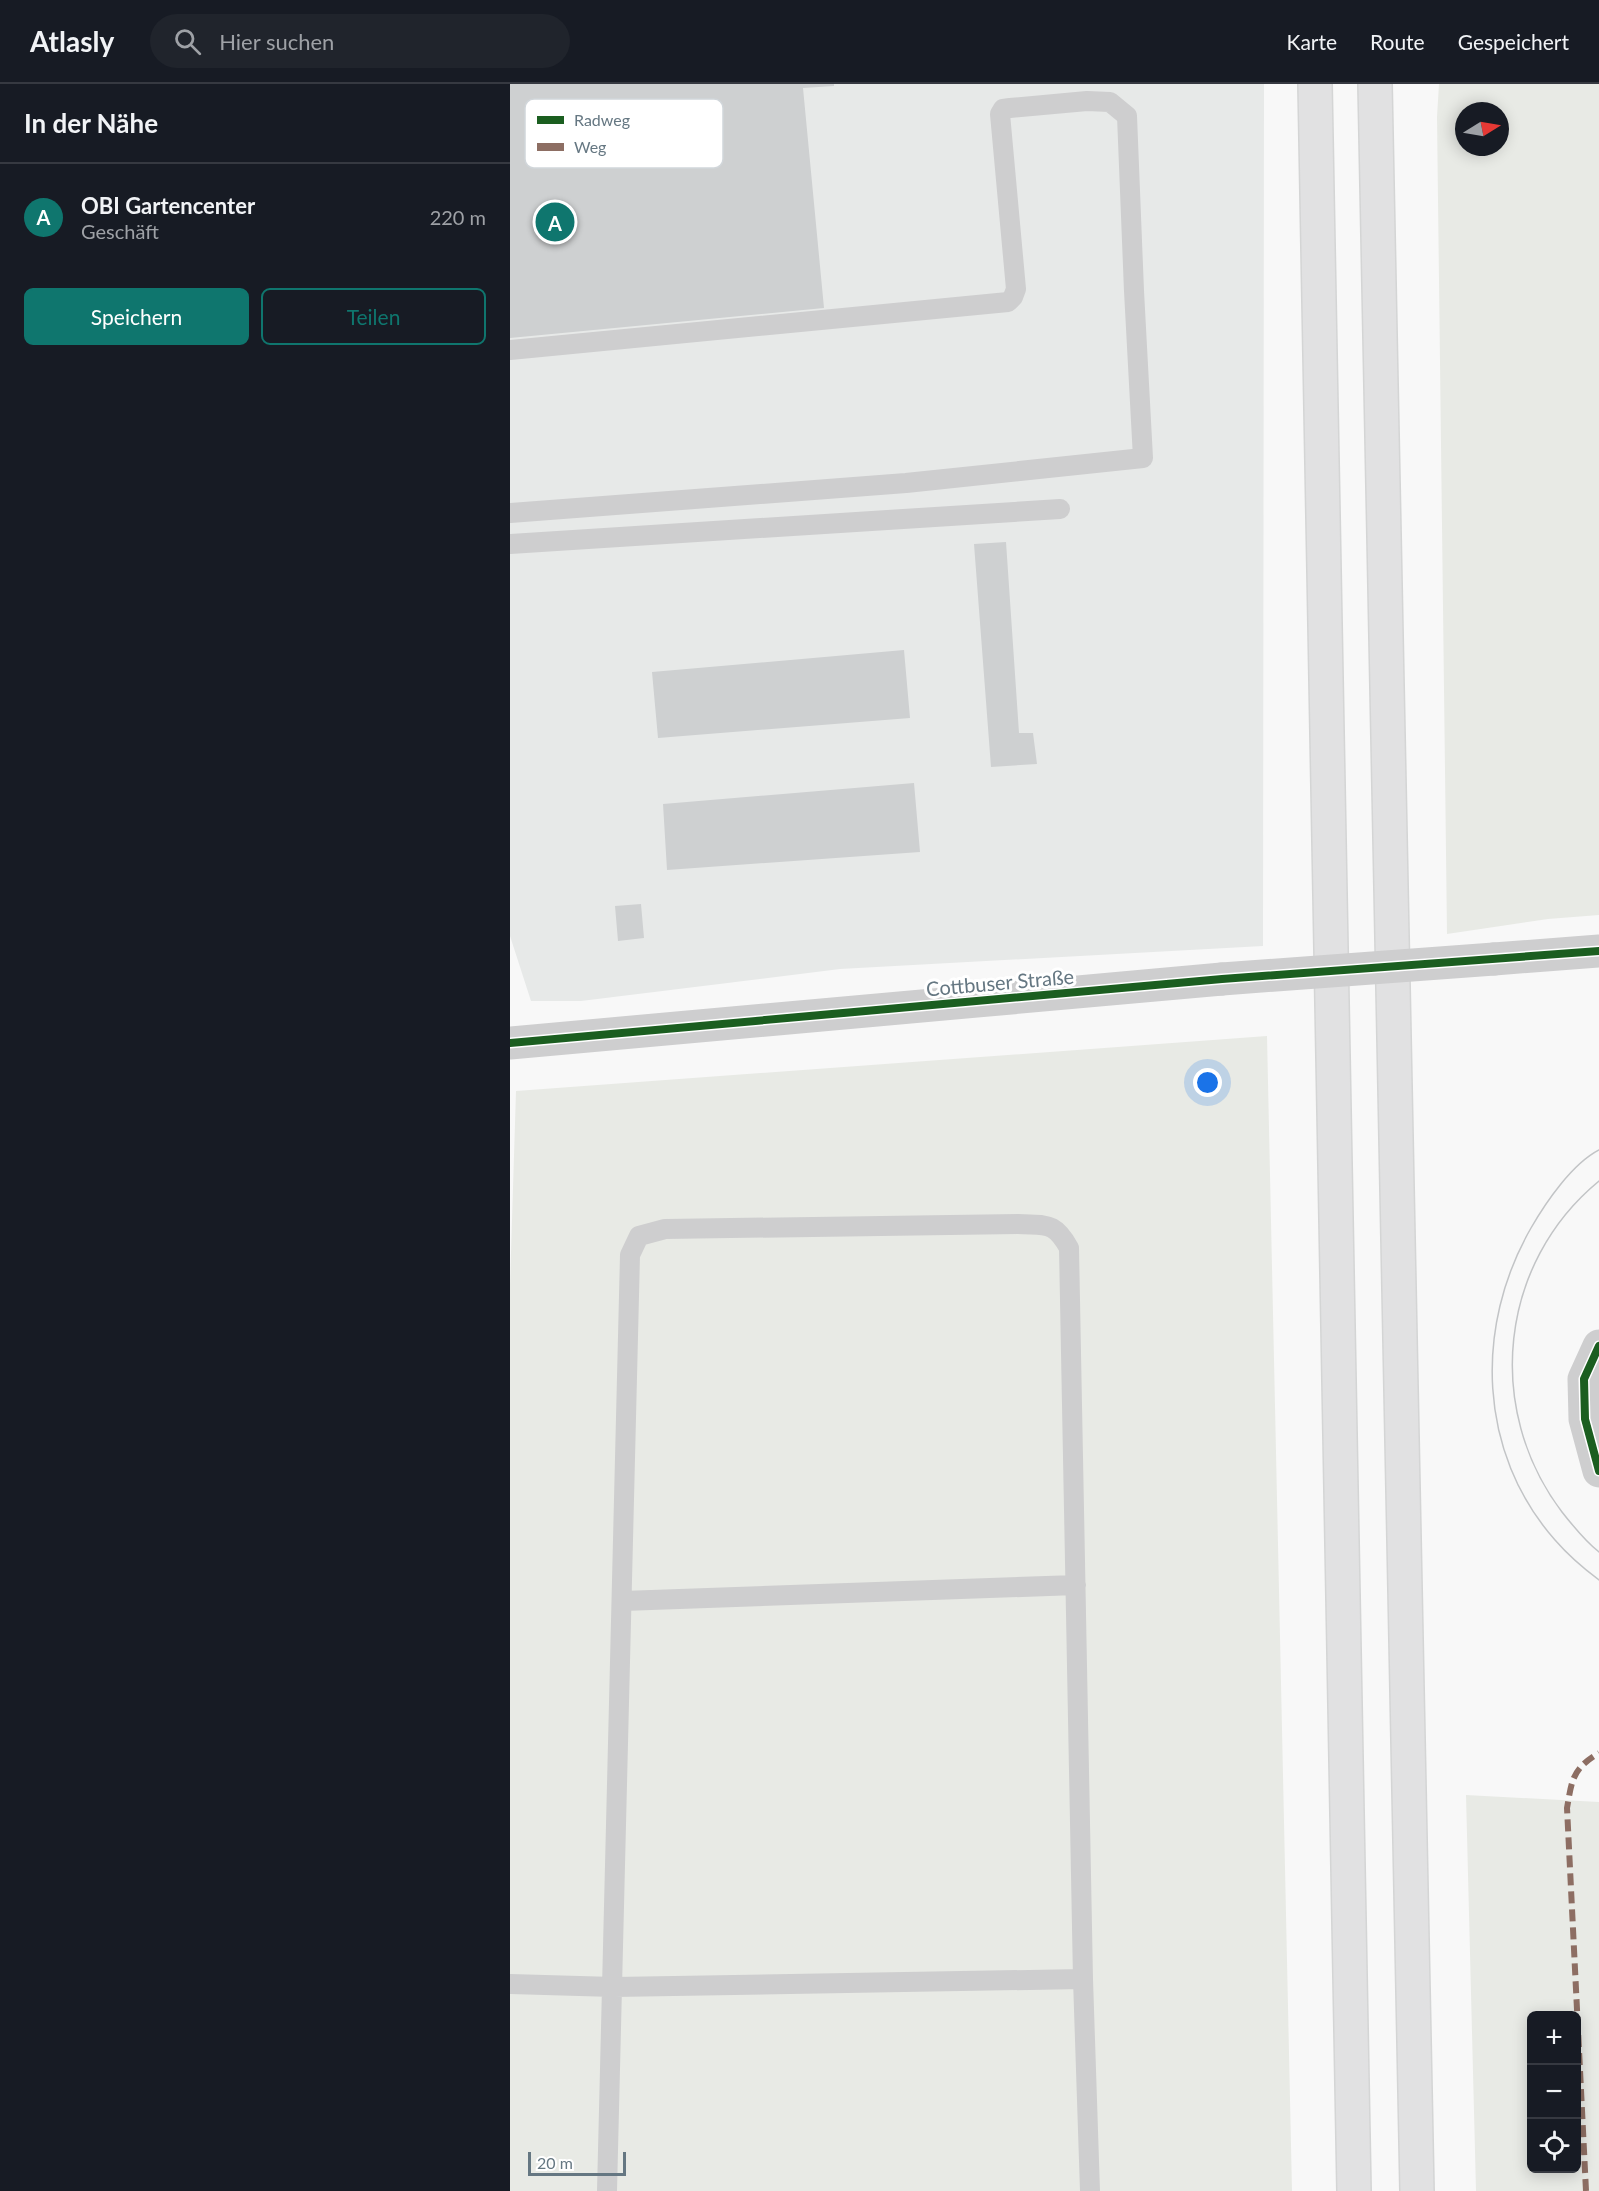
<!DOCTYPE html>
<html lang="de">
<meta charset="utf-8">
<style>
body{margin:0;font-family:Lato,sans-serif;background:#20242c;color:#f1f3f6}
.controls{position:absolute;right:18px;bottom:18px;display:grid;overflow:hidden;border-radius:9px;box-shadow:0 3px 15px #0003}
.controls button{width:54px;height:54px;display:grid;place-items:center;padding:0;border:0;border-bottom:2px solid #363941;background:#171b24;color:#f1f3f6;font:30px sans-serif}
.compass{position:absolute;left:945px;top:18px;width:54px;height:54px;border-radius:50%;background:#171b24;box-shadow:0 3px 15px #0003;rotate:79deg}
.scale{position:absolute;left:18px;bottom:15px;width:98px;box-sizing:border-box;padding-left:6px;border:3px solid #657782;border-top:0;font-size:16px;line-height:21px;white-space:nowrap;color:#657782;-webkit-text-stroke:4px #fff;paint-order:stroke}
.you{position:absolute;left:698px;top:999px;width:21px;height:21px;margin:-15px;border:4px solid #fff;border-radius:50%;background:#1a73e8;box-shadow:0 0 0 9px #1a73e833}
.badge{display:grid;place-items:center;width:39px;height:39px;border-radius:50%;background:#0f766e;color:#fff;font-size:20px;font-weight:700}
.pin{position:absolute;translate:-50% -50%;border:3px solid #fff;box-shadow:0 2px 6px #0006}
.list{margin:0;padding:0;list-style:none}
h2{display:flex;justify-content:space-between;align-items:center;height:78px;margin:0;padding:0 24px;font-size:26px}
h2 small{font-size:20px;font-weight:400;color:#9ea1a6}
.list li{display:grid;grid-template-columns:39px 1fr auto;gap:18px;align-items:center;box-sizing:border-box;height:108px;padding:0 24px;border-top:2px solid #363941}
.list b{display:block;font-size:22px;white-space:nowrap}
.list p{margin:0;font-size:20px;white-space:nowrap;color:#9ea1a6}
.list em{font-size:20px;font-style:normal;color:#9ea1a6}
.actions{display:flex;gap:12px;padding:18px 24px}
.actions a{flex:1;padding:14px 0;border:2px solid #0f766e;border-radius:9px;text-align:center;font-size:21px;color:#0f766e}
.actions .main{background:#0f766e;color:#fff}
.icon{flex:none;width:33px;height:33px;fill:none;stroke:currentColor;stroke-width:2;stroke-linecap:round;stroke-linejoin:round}
.map{position:relative;flex:none;width:1089px;height:2107px;overflow:hidden}
header{display:flex;align-items:center;gap:36px;box-sizing:border-box;height:84px;padding:0 30px;background:#171b24;border-bottom:2px solid #363941}
header strong{font-size:28px}
nav{display:flex;gap:33px;margin-inline-start:auto;font-size:21px}
.search{width:420px;height:54px;background:#20242c;display:flex;align-items:center;gap:15px;box-sizing:border-box;padding:0 21px;border-radius:33px;color:#9ea1a6;font-size:22px}
main{display:flex}
aside{flex:1;background:#171b24}
.map>svg:first-child{display:block}
.built{fill:#e7e9e8}
.green{fill:#e8eae5;fill-rule:evenodd}
.building{fill:#ced0d1}
.lines{fill:none;stroke-linecap:round;stroke-linejoin:round}
.motorway-casing{stroke:#d4d5d5;stroke-width:36}
.service{stroke:#cececf;stroke-width:20}
.minor{stroke:#cececf;stroke-width:33}
.motorway{stroke:#e1e1e2;stroke-width:33}
.tram{stroke:#c2c4c6;stroke-width:1.5}
.minor-bridge{stroke:#cececf;stroke-width:33}
.quiet{stroke:#8d6e63;stroke-width:6;stroke-dasharray:12 6;stroke-linecap:butt}
.cycleway-casing{stroke:#fff;stroke-width:11}
.cycleway{stroke:#1b5e20;stroke-width:8}
.labels{text-anchor:middle;dominant-baseline:central;stroke-width:6;stroke-linejoin:round;paint-order:stroke}
.street-label{font-size:20px;fill:#657782;stroke:#fff}
.key{fill:#fff;stroke:#d1d6da;stroke-width:1.5}
.key-label{font-size:16px;fill:#657782}
</style>
<header>
<strong>Atlasly</strong>
<div class="search"><svg class="icon" aria-label="search" viewBox="0 0 24 24"><circle cx="10" cy="10" r="6"/><path d="M15 15l6 6"/></svg>Hier suchen</div>
<nav><a>Karte</a><a>Route</a><a>Gespeichert</a></nav>
</header>
<main>
<aside>
<h2>In der Nähe<small></small></h2>
<ul class="list">
<li><span class="badge">A</span><div><b>OBI Gartencenter</b><p>Geschäft</p></div><em>220 m</em></li>
</ul>
<div class="actions"><a class="main">Speichern</a><a>Teilen</a></div>
</aside>
<div class="map">
<svg width="1089" height="2107" viewBox="0 0 1089 2107">
<rect width="100%" height="100%" fill="#f8f8f8"/>
<path class="built" d="M0 0H754L753 862 330 885 71 917H21L0 852Z"/>
<path class="green" d="M929 0H1089V831L1038 835 937 850 927 33ZM954 27H990V63H954Z
M757 952 782 2107H0V1201L6 1007Z
M956 1711 1089 1718V2107H966ZM1022 1932H1066V2084H1022Z"/>
<path class="building" d="M0 0H324V2L293 4 314 224 0 254Z
M496 458 509 649H523L527 680 481 683 464 460Z
M394 566 400 634 148 654 142 588Z
M404 699 410 768 157 786 153 720Z
M131 820 134 854 108 857 105 822Z"/>
<g class="lines">
<defs>
<path id="motorway" d="M805 0 844 2107
M865 0 907 2107"/>
</defs>
<use href="#motorway" class="motorway-casing"/>
<path class="service" d="M0 266 498 218 503 213 506 205 490 30 493 25 500 24 577 17 600 18 617 32 624 207 633 374 396 399 0 429
M0 460 550 425
M113 1517 566 1501
M0 1900 104 1903 573 1895
M97 2107 120 1171 129 1152 155 1145 508 1140C537 1142 544 1137 559 1164L573 1895 580 2107"/>
<path class="minor" d="M984 875 1089 867
M0 959 712 895
M1089 1262 1074 1295 1075 1335 1089 1387"/>
<use href="#motorway" class="motorway"/>
<path class="tram" d="M1089 1066C1062 1080 1036 1118 1021 1144 964 1243 968 1369 1045 1456 1058 1471 1073 1484 1089 1496
M1089 1097C989 1179 974 1325 1052 1428 1063 1442 1075 1457 1089 1468"/>
<path class="minor-bridge" d="M712 895 984 875"/>
<path class="quiet" d="M1076 2107 1057 1724C1062 1696 1062 1685 1089 1669"/>
<defs>
<path id="cycleway" d="M0 959 712 895 1089 867
M1089 1262 1074 1295 1075 1335 1089 1387"/>
</defs>
<use href="#cycleway" class="cycleway-casing"/>
<use href="#cycleway" class="cycleway"/>
</g>
<g class="labels">
<g class="street-label">
<text transform="translate(490 898) rotate(-5)">Cottbuser Straße</text>
</g>
</g>
<rect x="15" y="15" width="198" height="69" rx="9" class="key"/>
<rect x="27" y="32" width="27" height="8" fill="#1b5e20"/>
<rect x="27" y="59" width="27" height="8" fill="#8d6e63"/>
<g class="key-label">
<text x="64" y="42">Radweg</text>
<text x="64" y="69">Weg</text>
</g>
</svg>
<div class="controls">
<button>+</button>
<button>−</button>
<button><svg class="icon" aria-label="locate" viewBox="0 0 24 24"><circle cx="12" cy="12" r="6"/><path d="M12 2v4M12 18v4M2 12h4M18 12h4"/></svg></button>
</div>
<svg class="compass" viewBox="-18 -18 36 36"><path d="M0-13l5 13h-10z" fill="#e53935"/><path d="M0 13l5-13h-10z" fill="#9ea1a6"/></svg>
<div class="scale">20 m</div>
<div class="you"></div>
<div class="pin badge" style="left:45px;top:138px">A</div>
</div>
</main>
